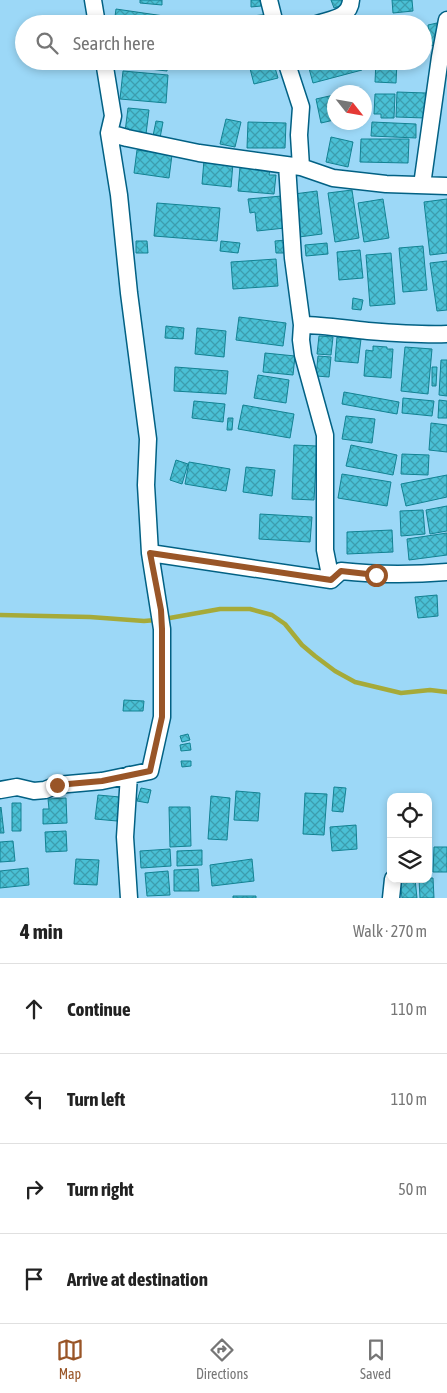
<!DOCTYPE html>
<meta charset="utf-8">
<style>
body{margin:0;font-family:"Asap Condensed",sans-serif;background:#f6f6f6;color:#222}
.controls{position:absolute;right:15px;bottom:15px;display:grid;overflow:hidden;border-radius:10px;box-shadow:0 2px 8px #0003}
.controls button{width:45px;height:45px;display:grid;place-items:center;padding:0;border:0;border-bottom:1px solid #e0e0e0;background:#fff;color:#222;font:25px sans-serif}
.compass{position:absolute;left:327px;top:85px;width:45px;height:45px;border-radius:50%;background:#fff;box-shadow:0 2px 8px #0003;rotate:121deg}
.stop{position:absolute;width:15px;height:15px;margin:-11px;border:4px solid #995527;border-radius:50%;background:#fff}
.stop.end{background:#995527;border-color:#fff;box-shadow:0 1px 5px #0008}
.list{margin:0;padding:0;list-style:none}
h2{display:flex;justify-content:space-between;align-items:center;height:65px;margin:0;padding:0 20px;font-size:21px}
h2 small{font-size:16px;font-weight:400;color:#767676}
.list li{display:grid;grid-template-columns:32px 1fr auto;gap:15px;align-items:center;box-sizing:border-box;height:90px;padding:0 20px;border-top:1px solid #e0e0e0}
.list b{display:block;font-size:19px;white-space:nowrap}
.list em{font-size:16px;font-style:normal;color:#767676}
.icon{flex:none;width:28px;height:28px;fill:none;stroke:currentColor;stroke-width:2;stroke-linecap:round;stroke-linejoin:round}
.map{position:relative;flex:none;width:447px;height:898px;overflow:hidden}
.search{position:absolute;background:#fff;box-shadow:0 2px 8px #0003;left:15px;right:15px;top:15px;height:55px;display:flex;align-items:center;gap:12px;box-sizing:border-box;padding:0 18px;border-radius:28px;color:#767676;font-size:19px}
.sheet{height:425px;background:#fff}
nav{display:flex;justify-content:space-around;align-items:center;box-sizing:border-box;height:70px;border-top:1px solid #e0e0e0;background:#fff;font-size:14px;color:#767676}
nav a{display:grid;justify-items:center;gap:2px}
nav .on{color:#995527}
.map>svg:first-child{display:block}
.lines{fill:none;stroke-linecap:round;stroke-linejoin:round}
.stream{stroke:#a6aa39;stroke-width:4.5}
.building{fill:url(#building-cross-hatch);stroke:#128293}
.street-casing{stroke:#026184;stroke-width:19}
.street{stroke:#fff;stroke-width:16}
.route{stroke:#995527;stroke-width:6}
</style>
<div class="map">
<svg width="447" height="898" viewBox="0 0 447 898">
<defs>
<pattern id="building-cross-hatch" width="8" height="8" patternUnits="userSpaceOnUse" patternTransform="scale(1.25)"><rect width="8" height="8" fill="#4ac0d5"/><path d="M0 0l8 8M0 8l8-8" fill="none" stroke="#3c9dae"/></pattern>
</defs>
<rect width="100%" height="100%" fill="#9cd8f7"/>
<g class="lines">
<path class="stream" d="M0 615 90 617 144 621 156 620
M164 619 220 609H250L272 615 285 624 302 645 315 656 335 671 355 682 401 693 430 690 447 692"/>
</g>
<path class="building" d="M140 0H162V5L140 3Z
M251 0H260L261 6 251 7Z
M331 0H345L346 4 334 8Z
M392 0H412L413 11 393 13Z
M116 9 164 16 163 24H114Z
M270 14 271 24H236L235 18Z
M182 16 225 23 224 24H180Z
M415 20 416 24H383Z
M437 23 440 44 424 47 423 37 429 36 428 25Z
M114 61H139L138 68 114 66Z
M142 61H168L167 71 141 68Z
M248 61H273L278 78 254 84Z
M307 61H359L362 70 313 83Z
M376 61H397L396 83 375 82Z
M123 71 168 75 166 103 120 99Z
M397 92 426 93 425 118 396 117Z
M375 94H395L394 118H381V114H374Z
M334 95V120L321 123 316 99Z
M128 108 149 110 146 134 125 132Z
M226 119 241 122 235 147 220 144Z
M156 121 163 122 160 138 153 136Z
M248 122 286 123 285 148H247Z
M372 122 416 124V138L371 136Z
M331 137 353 142 348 167 326 162Z
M361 139H409L408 163 360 162Z
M137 150 172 155 169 178 134 173Z
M204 160 233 163 231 187 202 184Z
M240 167 270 169 269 175H276L274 194 238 191Z
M352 190 359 238 335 242 328 193Z
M317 191 322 234 299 237 294 194Z
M282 196 285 228 257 231 255 212 250 213 248 199Z
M383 199 389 238 364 242 358 203Z
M447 199V253L430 255 424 202Z
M157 203 220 208 217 241 154 236Z
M286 240 287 253H276L275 241Z
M136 241H147L148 253H136Z
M221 241 240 243 238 253 220 251Z
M327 243 328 254 306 256 305 245Z
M423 246 427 290 403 292 399 248Z
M360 250 363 278 339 280 337 252Z
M391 253 395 304 370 306 366 255Z
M276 259 278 286 233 289 231 262Z
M447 261V310L437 311 430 263Z
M353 298 363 300 361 310 352 309Z
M239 317 286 323 283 346 236 340Z
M166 326 184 328 183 339 165 338Z
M197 328 226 331 224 357 195 354Z
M319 336 333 337 331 355 317 354Z
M337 337 361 339 358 363 335 361Z
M373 346 387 347V349H393L391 378 364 376 366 350 373 351Z
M405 347 432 349 428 394 401 391Z
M265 353 295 356 293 375 263 372Z
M318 356 331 357 329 377 316 376Z
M441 360H447V396L439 395Z
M175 367 228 371 226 394 174 391Z
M432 367H437L436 386H432Z
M258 375 289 380 286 403 254 398Z
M344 392 399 402 397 414 342 404Z
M403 398 434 401 432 416 402 413Z
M439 400 447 401V418H438Z
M194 401 225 404 223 422 192 418Z
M243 405 294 414 290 438 238 429Z
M346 416 375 419 372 443 342 439Z
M228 418H233L232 430H227Z
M431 423 447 425V452L429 450Z
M294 445 317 446 314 500 292 499Z
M351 445 397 455 393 475 346 466Z
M402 454 429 455 428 475 401 474Z
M176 460 188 464 182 484 170 480Z
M189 462 230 469 226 491 185 484Z
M246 467 275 470 272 496 243 492Z
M342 474 391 482 387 506 338 498Z
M447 475V497L406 506 401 484Z
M447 506V531L430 534 426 510Z
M423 510 425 534 401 536 400 511Z
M260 514 312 517 310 542 259 539Z
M392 530 393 552 347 554V532Z
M447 533V555L409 560 407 539Z
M437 595 438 616 418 618 415 597Z
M124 700 144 701 143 711H123Z
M188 734 190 740 182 742 180 736Z
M190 743 191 750 181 751 180 745Z
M181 761H191V766L182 767Z
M334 787 346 788 343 812 332 811Z
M141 788 151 790 148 803 137 801Z
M236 791 260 793 258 821 234 820Z
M305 793 327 794 324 835 303 834Z
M98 795 120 797 117 821 95 819Z
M211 796 230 798 227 840 208 839Z
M66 798 67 823 43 824V809H49L48 799Z
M12 803H21V831H12Z
M1 807 4 833H0V808Z
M169 807H190L191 846 170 847Z
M356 825 357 849 332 851 330 827Z
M66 831 67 851 46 852 45 832Z
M13 841 15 861 0 862V842Z
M434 847H447V872H433Z
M170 849 171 866 141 868 140 851Z
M202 850V865L177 866V851Z
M76 859 99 860 97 885 74 884Z
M252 859 254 881 212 886 210 865Z
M28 868 29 885 0 888V871Z
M198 869 199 891H174V870Z
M168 871 170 895 147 896 145 873Z
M428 878H433L434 898H420L419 879Z
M415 879 417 898H402L400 880Z
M233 896H256V898H233Z"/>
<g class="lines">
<defs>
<path id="street" d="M93 0 97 24
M269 0 275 24
M317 24C331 19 350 18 351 0
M104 61 113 116 109 133 127 138 199 153 301 167 333 178 386 184 447 186
M286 61 301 107 299 135 301 167
M287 165 293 258 302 325 301 340 303 355 325 435V550L331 580
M422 185 440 57 447 20
M302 325C324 325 346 329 368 331 394 333 421 335 447 334
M150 553 331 580 341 571C377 575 411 575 447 572
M0 790 17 787 34 791 45 790 57 785 102 781 150 771 162 717V629L150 553 146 485 148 439 129 293 119 195 109 133
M129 898 125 837 129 775
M391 898 393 879"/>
</defs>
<use href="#street" class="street-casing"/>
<use href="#street" class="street"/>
</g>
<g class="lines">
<path class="route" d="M57 785 102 781 150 771 162 717V629L161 610 150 553 331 580 341 571 376 575"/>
</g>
</svg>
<div class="controls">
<button><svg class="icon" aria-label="locate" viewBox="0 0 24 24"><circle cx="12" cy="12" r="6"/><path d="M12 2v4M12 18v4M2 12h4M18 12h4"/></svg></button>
<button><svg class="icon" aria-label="layers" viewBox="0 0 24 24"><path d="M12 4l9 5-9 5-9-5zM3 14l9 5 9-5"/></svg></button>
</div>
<svg class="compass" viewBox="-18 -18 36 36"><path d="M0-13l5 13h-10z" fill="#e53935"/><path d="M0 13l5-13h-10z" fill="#767676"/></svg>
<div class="stop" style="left:376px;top:575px"></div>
<div class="stop end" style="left:57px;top:785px"></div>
<div class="search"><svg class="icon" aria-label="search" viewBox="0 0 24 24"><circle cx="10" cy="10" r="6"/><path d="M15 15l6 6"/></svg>Search here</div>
</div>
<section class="sheet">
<h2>4 min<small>Walk · 270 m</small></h2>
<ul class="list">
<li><svg class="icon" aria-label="ahead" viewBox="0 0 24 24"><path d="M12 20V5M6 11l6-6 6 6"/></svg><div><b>Continue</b></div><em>110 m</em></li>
<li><svg class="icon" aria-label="left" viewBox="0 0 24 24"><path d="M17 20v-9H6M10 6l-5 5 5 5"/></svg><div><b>Turn left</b></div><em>110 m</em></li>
<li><svg class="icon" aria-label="right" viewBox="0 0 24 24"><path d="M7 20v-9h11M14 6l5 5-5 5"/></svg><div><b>Turn right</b></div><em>50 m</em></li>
<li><svg class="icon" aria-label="arrive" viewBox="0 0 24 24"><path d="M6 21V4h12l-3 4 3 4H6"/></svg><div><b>Arrive at destination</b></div></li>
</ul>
</section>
<nav>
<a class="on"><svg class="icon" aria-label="map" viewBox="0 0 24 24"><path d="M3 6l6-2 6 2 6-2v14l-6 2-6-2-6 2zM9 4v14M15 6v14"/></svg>Map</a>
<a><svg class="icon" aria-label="directions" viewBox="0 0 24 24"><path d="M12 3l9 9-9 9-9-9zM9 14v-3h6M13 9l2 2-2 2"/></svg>Directions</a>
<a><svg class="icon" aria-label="saved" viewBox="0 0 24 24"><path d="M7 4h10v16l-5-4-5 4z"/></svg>Saved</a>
</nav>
